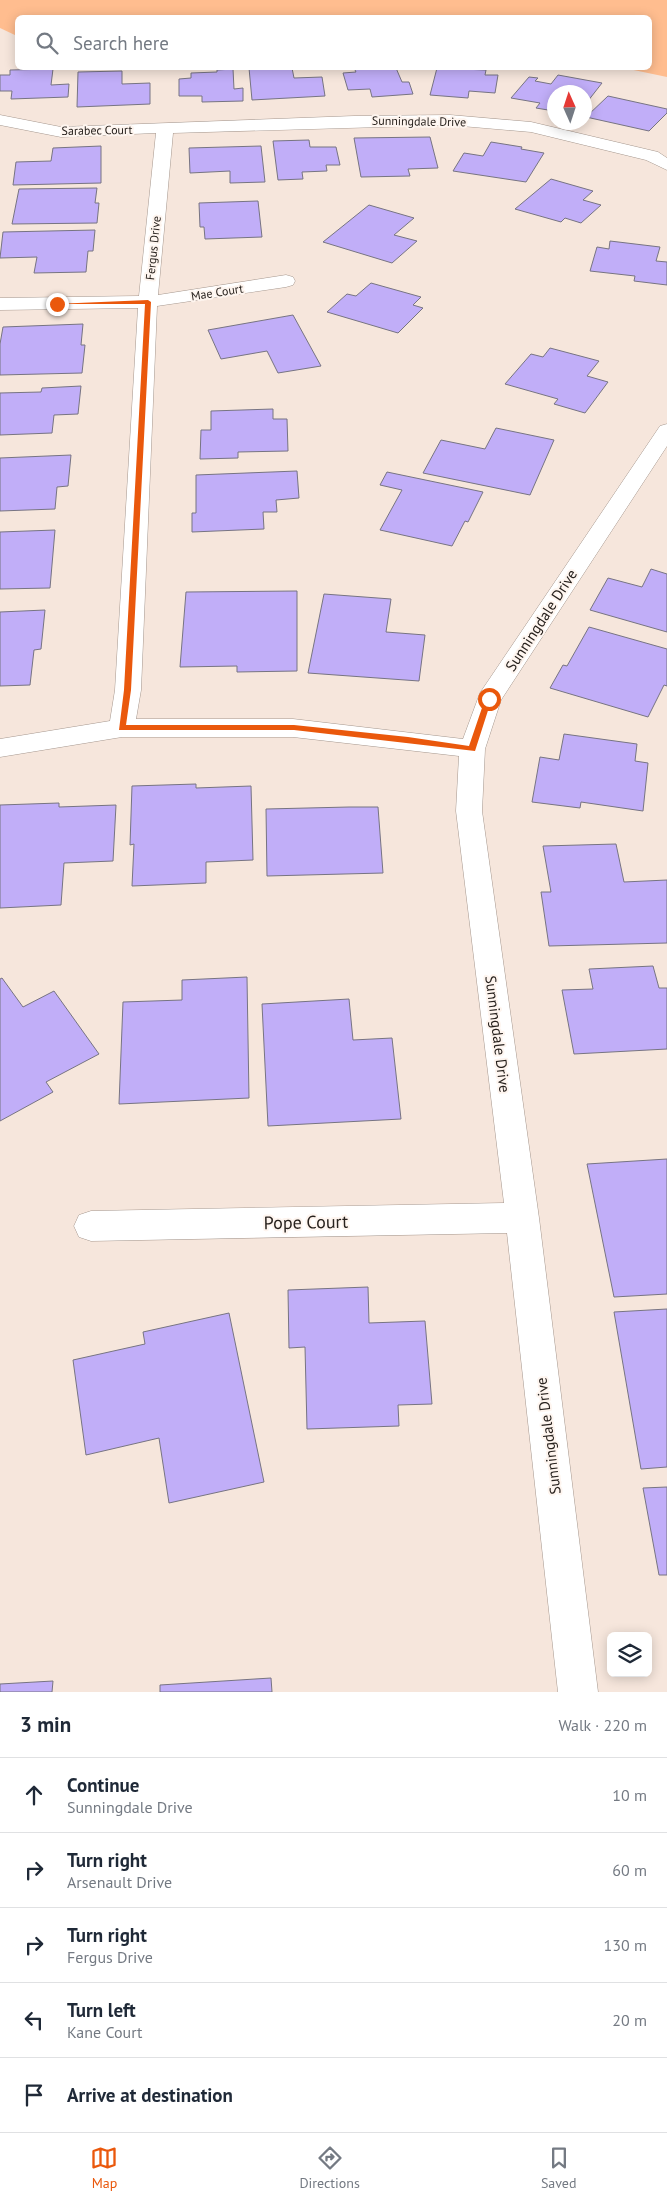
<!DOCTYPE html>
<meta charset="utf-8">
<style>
body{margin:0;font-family:"PT Sans",sans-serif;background:#f6f6f7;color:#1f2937}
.controls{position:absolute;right:15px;bottom:15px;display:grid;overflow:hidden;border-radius:8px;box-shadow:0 2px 12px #0003}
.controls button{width:45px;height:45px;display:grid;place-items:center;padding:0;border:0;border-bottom:1px solid #e0e1e3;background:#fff;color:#1f2937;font:25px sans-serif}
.compass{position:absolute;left:547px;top:85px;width:45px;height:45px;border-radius:50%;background:#fff;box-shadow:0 2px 12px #0003;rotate:357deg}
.stop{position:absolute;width:15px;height:15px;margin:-11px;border:4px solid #ea580c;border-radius:50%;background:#fff}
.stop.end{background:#ea580c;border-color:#fff;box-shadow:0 1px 5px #0008}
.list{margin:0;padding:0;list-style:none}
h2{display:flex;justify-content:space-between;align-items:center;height:65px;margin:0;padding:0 20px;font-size:21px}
h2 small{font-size:16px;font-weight:400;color:#747a83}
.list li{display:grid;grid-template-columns:32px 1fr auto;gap:15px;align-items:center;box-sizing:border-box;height:75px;padding:0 20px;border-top:1px solid #e0e1e3}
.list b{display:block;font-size:19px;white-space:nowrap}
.list p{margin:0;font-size:16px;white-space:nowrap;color:#747a83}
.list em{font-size:16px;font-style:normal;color:#747a83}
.icon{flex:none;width:28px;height:28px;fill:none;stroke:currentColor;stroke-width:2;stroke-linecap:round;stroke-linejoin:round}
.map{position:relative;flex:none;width:667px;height:1692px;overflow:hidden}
.search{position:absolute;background:#fff;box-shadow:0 2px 12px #0003;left:15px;right:15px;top:15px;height:55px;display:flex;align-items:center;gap:12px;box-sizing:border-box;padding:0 18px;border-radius:8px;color:#747a83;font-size:19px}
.sheet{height:440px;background:#fff}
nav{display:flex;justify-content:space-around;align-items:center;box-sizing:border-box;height:70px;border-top:1px solid #e0e1e3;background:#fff;font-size:14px;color:#747a83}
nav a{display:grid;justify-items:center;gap:2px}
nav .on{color:#ea580c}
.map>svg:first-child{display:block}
.green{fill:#ffbd8f}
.building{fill:#c1aef8;stroke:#777482}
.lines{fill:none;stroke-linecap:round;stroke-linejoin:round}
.minor-casing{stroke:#a5978e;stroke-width:1}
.minor{fill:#fff;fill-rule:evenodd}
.route{fill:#ea580c}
.labels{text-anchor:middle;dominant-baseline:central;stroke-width:4;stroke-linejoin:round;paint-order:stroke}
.far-street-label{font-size:12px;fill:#27211d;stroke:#fef5ef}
.street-label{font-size:15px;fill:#27211d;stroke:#fef5ef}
.near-street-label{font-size:18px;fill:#27211d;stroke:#fef5ef}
</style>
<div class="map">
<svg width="667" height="1692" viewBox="0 0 667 1692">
<rect width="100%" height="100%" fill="#f6e6dc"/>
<path class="green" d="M0 0H667V77L624 68H650V18H18L17 36 0 28Z"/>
<path class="building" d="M249 68H292L294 78 322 77 325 96 252 100Z
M354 68H396L402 82H409L413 94 372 97 370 89 348 90 343 73 356 72Z
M437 68 486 70 485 75H498L495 93 469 91 468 98 430 95Z
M53 69 51 85 69 84 68 97 11 99 12 91H0V75H10V70Z
M233 69 234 89 243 88V101L202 102V96H179V79L191 78V73L217 72V70Z
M122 71V84L150 83V104L77 107 78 72Z
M558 75 602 83 584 106V92H554V111L536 108 540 103 511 98 529 77 538 78 535 81 551 84Z
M608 96 667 109V113L649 131 586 117Z
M430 137 438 168 408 169 410 176 361 177 354 138Z
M309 140 310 147H336L340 165H326L327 171 302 172 303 179 278 180 273 141Z
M491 142 522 147 521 149 544 153 526 182 453 171 464 153 483 156Z
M101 146V183L13 185 16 162 51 161 53 148Z
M261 146 265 182 230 183V171L190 173 189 148Z
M551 179 593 191 583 200 601 205 581 223 565 218 561 222 515 209Z
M97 188 95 203H99L97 223 12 224 19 189Z
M258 201 262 237 205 239 204 227H200L199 203Z
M369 205 414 218 394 235 417 241 392 263 323 242Z
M95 230 93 251H88L86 272 34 273 37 257 0 258 3 232Z
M610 241 660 247 656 261 667 262V285L634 281 635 276 590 271 597 247 609 249Z
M371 283 421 297 413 305 423 308 398 333 327 312 347 294 356 296Z
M293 315 321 366 278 373 267 351 221 359 208 330Z
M83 324 81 345H85L82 373 0 375V344L3 327Z
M550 348 599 361 587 376 608 382 585 413 554 404 558 399 505 384 531 354 543 357Z
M81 386 78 414 54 415 52 433 0 435V393L41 392 42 388Z
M273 409V419H287L288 451 238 452V458L200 459 201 430H211V411Z
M496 428 554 440 530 495 423 473 441 440 485 449Z
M71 455 68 486 57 487 55 509 0 511V458Z
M297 471 299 498 276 500 277 512H263L264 529 192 532V513H196V475Z
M387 472 483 492 468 522 465 521 452 546 380 530 402 490 380 485Z
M55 530 50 588 0 589V532Z
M651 569 667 574V632L590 610 608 578 642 587Z
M297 591V671L237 672V666L180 667 186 592Z
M324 594 391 599 386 632 425 635 419 681 308 673Z
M45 610 41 649 34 650 30 685 0 686V612Z
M589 627 667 649V686L664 685 648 717 550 688 563 665 567 666Z
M564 734 637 744 635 761 648 763 643 811 581 802 580 808 532 802 540 757 559 760Z
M196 784V788L251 786 253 860 206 862V883L132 886 134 844 130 845 132 786Z
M59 803V807L116 805 113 861 64 863 61 905 0 908V805Z
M349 807H378L383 873 267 876 266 809Z
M616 844 624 882 667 880V943L549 946 541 892H551L543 846Z
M653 966 659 988H667V1049L574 1054 562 990 593 989 589 969Z
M247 977 249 1098 119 1104 123 1002 182 1000V980Z
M2 978 23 1007 54 991 99 1054 46 1082 53 1092 0 1121V979Z
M349 999 353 1040 392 1038 401 1119 268 1126 262 1004Z
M667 1159V1294L614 1297 587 1164Z
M368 1287 369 1323 425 1321 432 1404 398 1405 399 1426 307 1429 305 1347 289 1348 288 1290Z
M667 1309V1467L641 1469 614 1312Z
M229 1313 264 1482 169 1503 159 1438 86 1455 73 1360 145 1344 143 1332Z
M667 1487V1575H659L643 1488Z
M271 1678 272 1692H160V1685Z
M53 1681 52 1692H0V1684Z"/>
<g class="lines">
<defs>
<path id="minor" d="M0 115 61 127 354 116 450 115 531 122 658 152 667 158V170L646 160 531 132 450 125 173 133 158 295 286 275 293 277 295 281 293 285 286 287 157 306 141 690 136 719H293L463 739 480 693 660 426 667 424V446L501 700 485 749 482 811 539 1218 598 1692H558L507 1233 91 1241 79 1237 74 1226 79 1215 91 1211 504 1203 456 811 459 756 293 737H122L0 757V739L110 721 115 690 138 308 0 310V298L139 296 156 133 61 137 0 125Z"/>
</defs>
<use href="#minor" class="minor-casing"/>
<use href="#minor" class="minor"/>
</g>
<path class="route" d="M148 300 151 302 131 690 126 725H294L408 737 469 746 485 699 492 698 475 751 294 730H119L124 690 145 304H54Z"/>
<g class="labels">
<g class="far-street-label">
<text transform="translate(419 121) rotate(1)">Sunningdale Drive</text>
<text transform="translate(97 130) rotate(-1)">Sarabec Court</text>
<text transform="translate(153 248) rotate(-84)">Fergus Drive</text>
<text transform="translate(217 292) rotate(-9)">Mae Court</text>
</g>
<g class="street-label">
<text transform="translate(541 620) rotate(-57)">Sunningdale Drive</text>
<text transform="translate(498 1034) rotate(83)">Sunningdale Drive</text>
<text transform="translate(548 1436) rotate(-97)">Sunningdale Drive</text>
</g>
<g class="near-street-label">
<text transform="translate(306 1222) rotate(-1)">Pope Court</text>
</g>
</g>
</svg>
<div class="controls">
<button><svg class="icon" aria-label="layers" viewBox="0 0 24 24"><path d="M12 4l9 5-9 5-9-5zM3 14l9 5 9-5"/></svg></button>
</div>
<svg class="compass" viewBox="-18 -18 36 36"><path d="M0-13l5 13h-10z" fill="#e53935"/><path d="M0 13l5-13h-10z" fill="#747a83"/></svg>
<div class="stop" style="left:489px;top:699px"></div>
<div class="stop end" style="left:57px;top:304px"></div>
<div class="search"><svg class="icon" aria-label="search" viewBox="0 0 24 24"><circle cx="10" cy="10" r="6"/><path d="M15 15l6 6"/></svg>Search here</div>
</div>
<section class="sheet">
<h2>3 min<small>Walk · 220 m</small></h2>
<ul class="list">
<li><svg class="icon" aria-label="ahead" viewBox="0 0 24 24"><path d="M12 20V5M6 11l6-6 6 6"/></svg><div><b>Continue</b><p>Sunningdale Drive</p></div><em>10 m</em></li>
<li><svg class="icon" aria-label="right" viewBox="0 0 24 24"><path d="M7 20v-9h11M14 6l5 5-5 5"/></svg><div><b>Turn right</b><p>Arsenault Drive</p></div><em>60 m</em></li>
<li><svg class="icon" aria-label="right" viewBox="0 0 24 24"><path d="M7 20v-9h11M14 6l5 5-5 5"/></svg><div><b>Turn right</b><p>Fergus Drive</p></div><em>130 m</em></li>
<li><svg class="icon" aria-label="left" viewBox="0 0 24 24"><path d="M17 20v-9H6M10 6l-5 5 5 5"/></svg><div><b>Turn left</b><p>Kane Court</p></div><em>20 m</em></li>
<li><svg class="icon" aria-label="arrive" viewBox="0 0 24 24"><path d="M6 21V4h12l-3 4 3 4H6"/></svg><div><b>Arrive at destination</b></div></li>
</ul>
</section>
<nav>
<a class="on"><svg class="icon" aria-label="map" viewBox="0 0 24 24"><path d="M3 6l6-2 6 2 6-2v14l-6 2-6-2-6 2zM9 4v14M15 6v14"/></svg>Map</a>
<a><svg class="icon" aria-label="directions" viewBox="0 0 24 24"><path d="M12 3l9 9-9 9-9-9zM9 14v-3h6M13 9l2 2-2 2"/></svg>Directions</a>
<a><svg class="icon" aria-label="saved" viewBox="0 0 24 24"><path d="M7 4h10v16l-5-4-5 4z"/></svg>Saved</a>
</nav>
